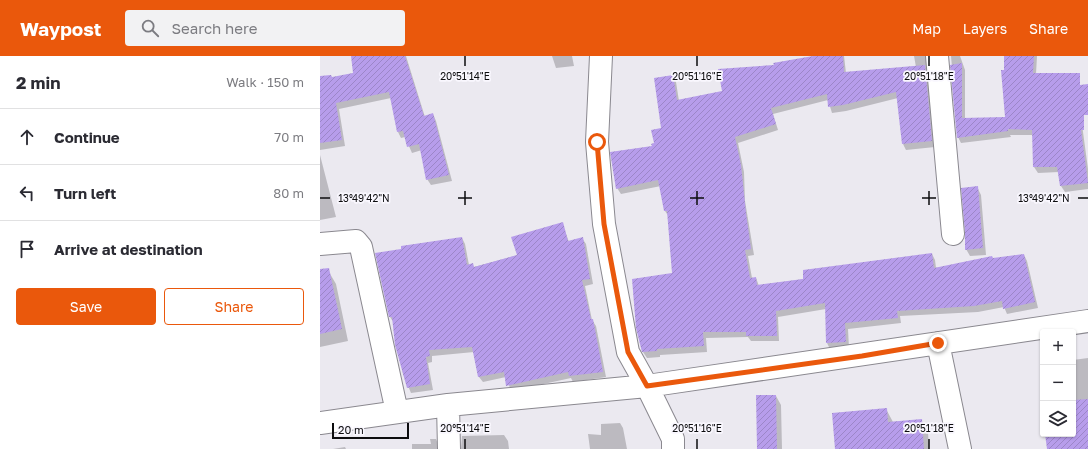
<!DOCTYPE html>
<meta charset="utf-8">
<style>
body{margin:0;font-family:"Golos Text",sans-serif;background:#f2f2f3;color:#2b2b33}
.controls{position:absolute;right:12px;bottom:12px;display:grid;overflow:hidden;border-radius:4px;box-shadow:0 1px 3px #0004}
.controls button{width:36px;height:36px;display:grid;place-items:center;padding:0;border:0;border-bottom:1px solid #e1e1e2;background:#fff;color:#2b2b33;font:20px sans-serif}
.scale{position:absolute;left:12px;bottom:10px;width:77px;box-sizing:border-box;padding-left:4px;border:2px solid #0c0c0e;border-top:0;font-size:11px;line-height:14px;white-space:nowrap;color:#0c0c0e;-webkit-text-stroke:3px #f9f7fe;paint-order:stroke}
.stop{position:absolute;width:12px;height:12px;margin:-9px;border:3px solid #ea580c;border-radius:50%;background:#fff}
.stop.end{background:#ea580c;border-color:#fff;box-shadow:0 1px 4px #0008}
.list{margin:0;padding:0;list-style:none}
h2{display:flex;justify-content:space-between;align-items:center;height:52px;margin:0;padding:0 16px;font-size:17px}
h2 small{font-size:13px;font-weight:400;color:#7c7c81}
.list li{display:grid;grid-template-columns:26px 1fr auto;gap:12px;align-items:center;box-sizing:border-box;height:56px;padding:0 16px;border-top:1px solid #e1e1e2}
.list b{display:block;font-size:15px;white-space:nowrap}
.list em{font-size:13px;font-style:normal;color:#7c7c81}
.actions{display:flex;gap:8px;padding:12px 16px}
.actions a{flex:1;padding:9px 0;border:1px solid #ea580c;border-radius:4px;text-align:center;font-size:14px;color:#ea580c}
.actions .main{background:#ea580c;color:#fff}
.icon{flex:none;width:22px;height:22px;fill:none;stroke:currentColor;stroke-width:2;stroke-linecap:round;stroke-linejoin:round}
.map{position:relative;flex:none;width:768px;height:393px;overflow:hidden}
header{display:flex;align-items:center;gap:24px;box-sizing:border-box;height:56px;padding:0 20px;background:#ea580c;color:#fff}
header strong{font-size:19px}
nav{display:flex;gap:22px;margin-inline-start:auto;font-size:14px}
.search{width:280px;height:36px;background:#f2f2f3;display:flex;align-items:center;gap:10px;box-sizing:border-box;padding:0 14px;border-radius:4px;color:#7c7c81;font-size:15px}
main{display:flex}
aside{flex:1;background:#fff}
.map>svg:first-child{display:block}
.shadow{fill:#0003}
.building{fill:url(#building-hatch)}
.lines{fill:none;stroke-linecap:round;stroke-linejoin:round}
.minor-casing{stroke:#8a888f;stroke-width:24}
.minor{stroke:#fff;stroke-width:22}
.route{stroke:#ea580c;stroke-width:5}
.ticks{fill:none;stroke:#0c0c0e;stroke-width:1.5}
.ticks-label{font-size:10px;text-anchor:middle;fill:#0c0c0e;stroke:#f9f7fe;stroke-width:3.5;stroke-linejoin:round;paint-order:stroke}
</style>
<header>
<strong>Waypost</strong>
<div class="search"><svg class="icon" aria-label="search" viewBox="0 0 24 24"><circle cx="10" cy="10" r="6"/><path d="M15 15l6 6"/></svg>Search here</div>
<nav><a>Map</a><a>Layers</a><a>Share</a></nav>
</header>
<main>
<aside>
<h2>2 min<small>Walk · 150 m</small></h2>
<ul class="list">
<li><svg class="icon" aria-label="ahead" viewBox="0 0 24 24"><path d="M12 20V5M6 11l6-6 6 6"/></svg><div><b>Continue</b></div><em>70 m</em></li>
<li><svg class="icon" aria-label="left" viewBox="0 0 24 24"><path d="M17 20v-9H6M10 6l-5 5 5 5"/></svg><div><b>Turn left</b></div><em>80 m</em></li>
<li><svg class="icon" aria-label="arrive" viewBox="0 0 24 24"><path d="M6 21V4h12l-3 4 3 4H6"/></svg><div><b>Arrive at destination</b></div></li>
</ul>
<div class="actions"><a class="main">Save</a><a>Share</a></div>
</aside>
<div class="map">
<svg width="768" height="393" viewBox="0 0 768 393">
<defs>
<pattern id="building-hatch" width="6" height="6" patternUnits="userSpaceOnUse"><rect width="6" height="6" fill="#b79deb"/><path d="M-1 1l2-2M0 6l6-6M5 7l2-2" fill="none" stroke="#9c86c8"/></pattern>
</defs>
<rect width="100%" height="100%" fill="#ebe9f0"/>
<path class="shadow" d="M32 0H86L105 61 113 58 116 65 132 125 111 129 107 123 102 94 92 97 85 81 81 82 78 76 71 42 19 53 25 90 0 94V25L34 17Z
M232 0H252L254 10 236 12Z
M499 0H524L526 17 596 11 594 0H610L615 91 586 94 583 88 578 42 526 55 512 57 508 44 453 58 458 74 418 87 424 116 425 145 434 199 428 200 432 222H436L439 230 484 223 612 198 615 204 616 212 704 199 707 205 718 252 687 258 684 251 658 256 580 260 581 267 528 273 529 292 510 293 507 287 506 253 458 261 459 285H431L428 281 386 282 387 296 340 299V301L327 302 323 296 353 218 349 161 345 155 341 130 301 138 297 132 335 88 342 72 353 20 356 26 359 45 403 36 455 10Z
M631 0H640L645 14V63L686 62 685 0H717L716 18 756 24 768 113V133L745 136 741 130 739 116 718 117 714 111 713 79H690L691 81 641 87 638 81Z
M0 99 16 161 0 164Z
M657 131 661 139 666 199 650 200 646 193Z
M242 167 249 186 262 182 266 188 273 228 265 230 272 264 276 270 286 321 253 326 251 322 191 335 186 321 163 326 159 321 154 296 112 300V306L108 307 113 334 91 337 83 318 74 267 70 261 142 182 145 188 149 209 154 211 198 199Z
M9 216 16 228 28 285 0 291V218Z
M768 302V393H743L741 378H753V304Z
M456 340 461 349 462 393H437Z
M566 353 573 366 601 364 608 376 609 393H516Z
M300 367 303 372 307 393H270L268 378 281 379V368Z
M184 379 188 385 189 393H141L142 380Z
M110 383H116L120 393H92V388H111Z
M25 391 26 393H13Z"/>
<path class="building" d="M31 0H85L104 60 113 57 129 119 106 124 99 88 87 91 83 75 77 76 69 36 16 47 22 84 0 87V20L11 19 12 21 33 17Z
M493 0H523L524 16 605 9 612 85 582 88 576 36 523 49 508 51 507 38 451 52 456 68 415 81 421 109 426 157 431 193 425 194 430 222 436 221 437 229 483 223V214L612 197 614 212 672 200 673 202 704 198 715 246 683 253 682 245 654 250 577 255 578 262 525 267 526 286 506 287 505 247 456 255 457 280H426V276H383L384 290 337 293V295L322 296 316 272 312 223 352 217 347 155H344L338 124 296 133 290 96 332 90 331 88 334 87 331 74 341 72 334 22 353 19 357 44 402 35 398 13 454 9 453 7Z
M684 0H714L713 17H760V29L768 28V59H764V74H761L768 127 740 130 737 111H713L712 74 688 73V75L637 82 630 9 642 7V62L685 61 681 14H684Z
M658 130 663 192 645 194V177L641 132Z
M243 166 248 185 263 181 270 223 262 224 271 263H273L283 316 249 320 248 316 186 330 184 316 158 321 152 291 109 294 110 300 106 301 110 328 87 332 75 289 72 261H69L55 197 81 193V190L142 181 147 209 153 207 154 211 197 199 191 181Z
M9 212 22 273 0 278V213Z
M436 339H456L457 393H437Z
M768 343V393H727L725 378H753V344Z
M567 352 568 366 602 363 604 393H515L512 357Z"/>
<g class="lines">
<defs>
<path id="minor" d="M617 0 633 178
M0 188 36 185 41 191 77 356
M618 287 640 393
M128 349 129 393
M0 367 128 349 327 330 308 296 284 168 277 86 281 0
M353 393V383L327 330 768 265"/>
</defs>
<use href="#minor" class="minor-casing"/>
<use href="#minor" class="minor"/>
</g>
<g class="lines">
<path class="route" d="M277 86 284 168 308 296 327 330 542 300 618 287"/>
</g>
<path class="ticks" d="M145 0V10M377 0V10M609 0V10M145 135V149M377 135V149M609 135V149M0 142H10M138 142H152M370 142H384M602 142H616M758 142H768M145 383V393M377 383V393M609 383V393"/>
<g class="ticks-label">
<text x="145" y="24">20°51'14"E</text>
<text x="377" y="24">20°51'16"E</text>
<text x="609" y="24">20°51'18"E</text>
<text x="44" y="146">13°49'42"N</text>
<text x="724" y="146">13°49'42"N</text>
<text x="145" y="376">20°51'14"E</text>
<text x="377" y="376">20°51'16"E</text>
<text x="609" y="376">20°51'18"E</text>
</g>
</svg>
<div class="controls">
<button>+</button>
<button>−</button>
<button><svg class="icon" aria-label="layers" viewBox="0 0 24 24"><path d="M12 4l9 5-9 5-9-5zM3 14l9 5 9-5"/></svg></button>
</div>
<div class="scale">20 m</div>
<div class="stop" style="left:277px;top:86px"></div>
<div class="stop end" style="left:618px;top:287px"></div>
</div>
</main>
